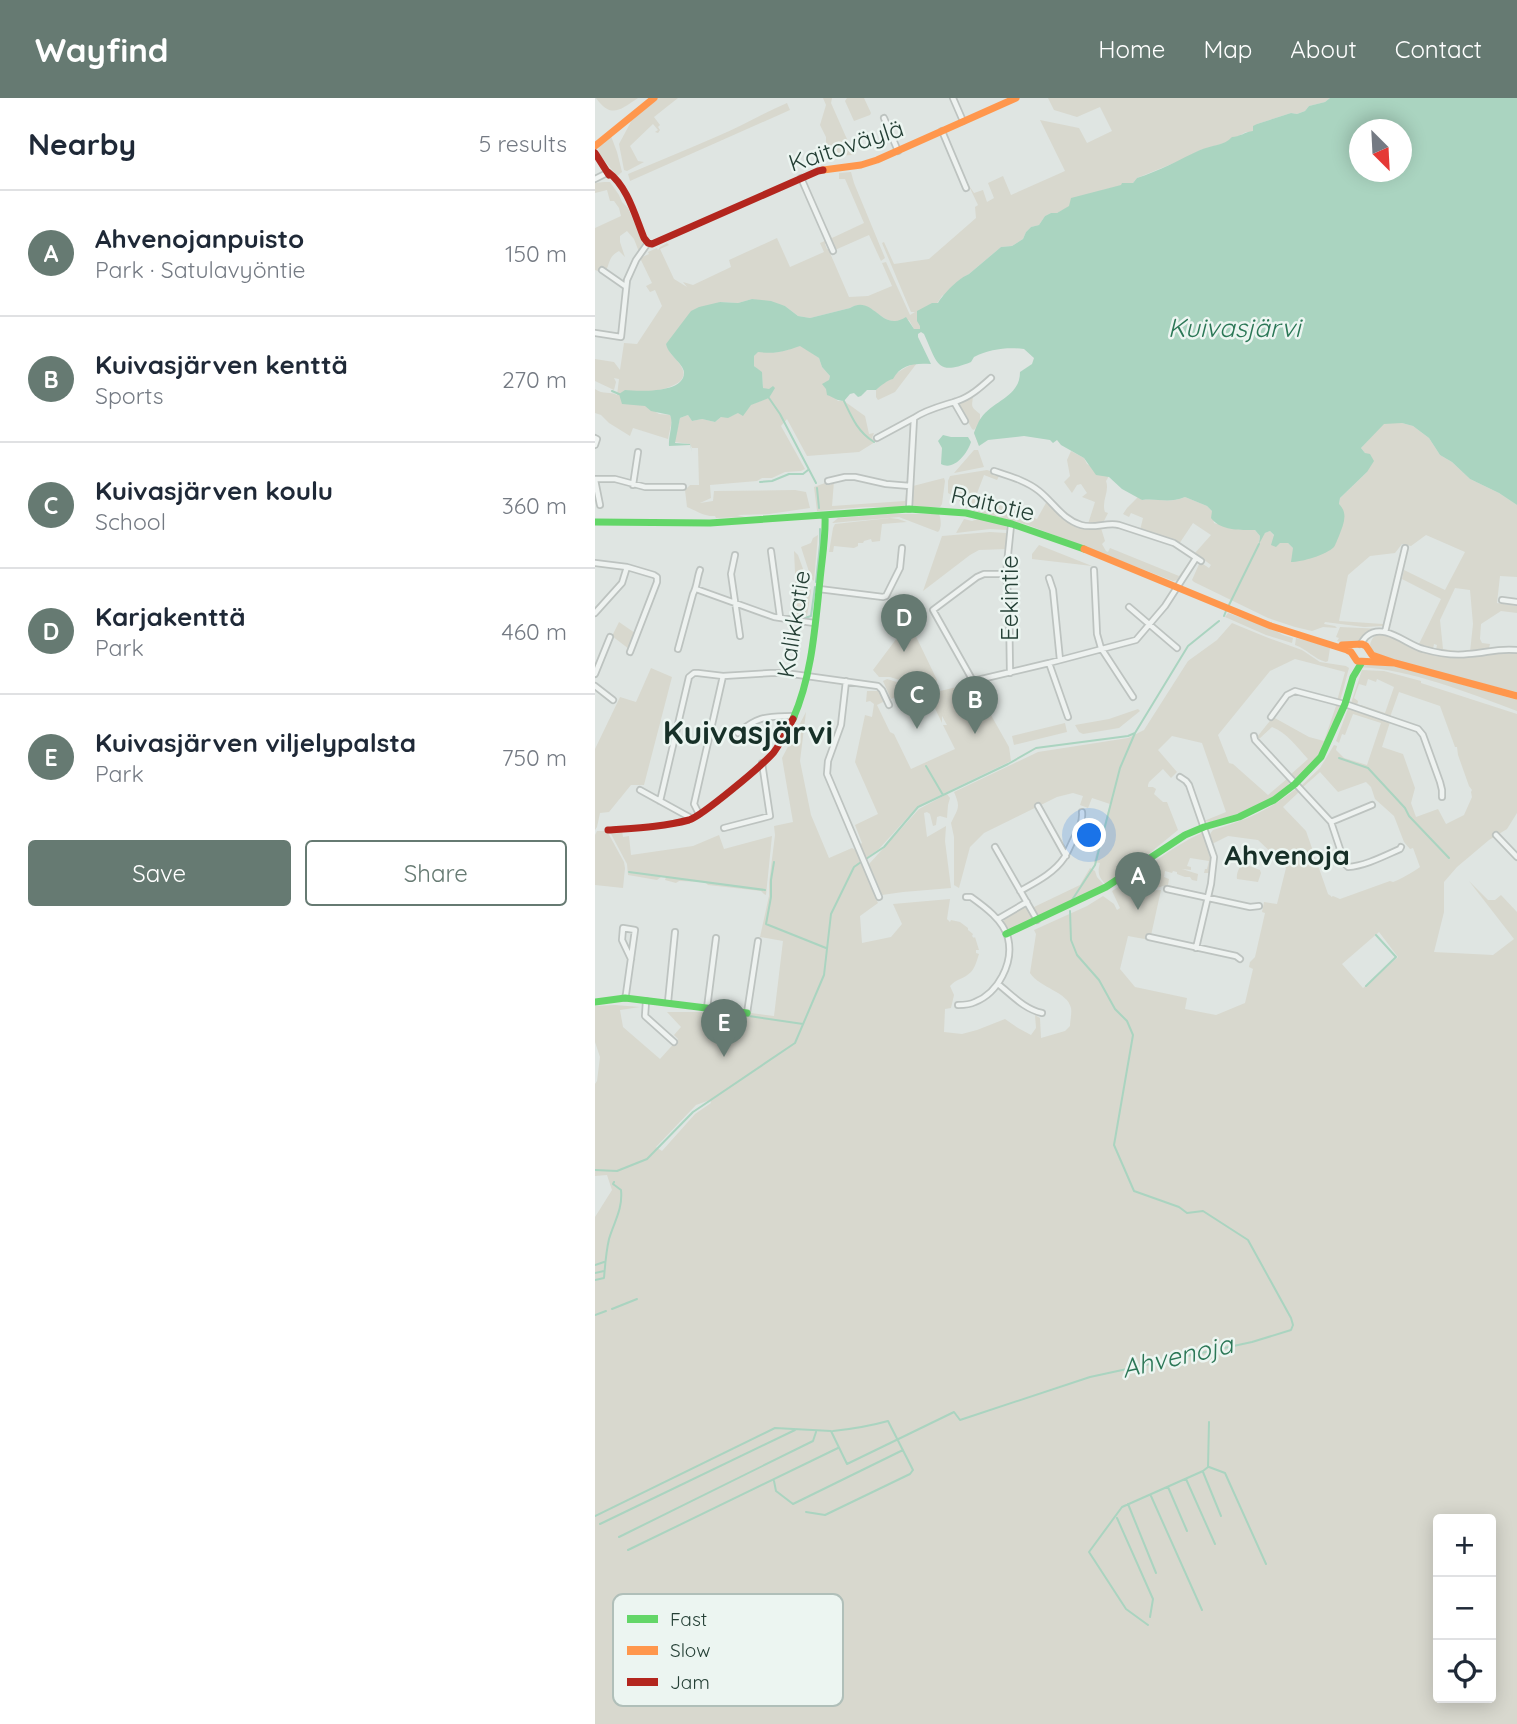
<!DOCTYPE html>
<meta charset="utf-8">
<style>
body{margin:0;font-family:Quicksand,sans-serif;background:#f6f6f7;color:#1f2937}
.controls{position:absolute;right:21px;bottom:21px;display:grid;overflow:hidden;border-radius:7px;box-shadow:0 4px 18px #0003}
.controls button{width:63px;height:63px;display:grid;place-items:center;padding:0;border:0;border-bottom:2px solid #e0e1e3;background:#fff;color:#1f2937;font:35px sans-serif}
.compass{position:absolute;left:754px;top:21px;width:63px;height:63px;border-radius:50%;background:#fff;box-shadow:0 4px 18px #0003;rotate:156deg}
.you{position:absolute;left:495px;top:738px;width:24px;height:24px;margin:-18px;border:5px solid #fff;border-radius:50%;background:#1a73e8;box-shadow:0 0 0 10px #1a73e833}
.badge{display:grid;place-items:center;width:46px;height:46px;border-radius:50%;background:#667a72;color:#fff;font-size:23px;font-weight:700}
.pin{position:absolute;translate:-50% -58px;filter:drop-shadow(0 2px 4px #0008)}
.pin::after{content:'';position:absolute;top:37px;width:24px;height:21px;background:inherit;clip-path:polygon(0 0,100% 0,50% 100%)}
.list{margin:0;padding:0;list-style:none}
h2{display:flex;justify-content:space-between;align-items:center;height:91px;margin:0;padding:0 28px;font-size:30px}
h2 small{font-size:23px;font-weight:400;color:#747a83}
.list li{display:grid;grid-template-columns:46px 1fr auto;gap:21px;align-items:center;box-sizing:border-box;height:126px;padding:0 28px;border-top:2px solid #e0e1e3}
.list b{display:block;font-size:26px;white-space:nowrap}
.list p{margin:0;font-size:23px;white-space:nowrap;color:#747a83}
.list em{font-size:23px;font-style:normal;color:#747a83}
.actions{display:flex;gap:14px;padding:21px 28px}
.actions a{flex:1;padding:16px 0;border:2px solid #667a72;border-radius:7px;text-align:center;font-size:24px;color:#667a72}
.actions .main{background:#667a72;color:#fff}
.icon{flex:none;width:38px;height:38px;fill:none;stroke:currentColor;stroke-width:2;stroke-linecap:round;stroke-linejoin:round}
.map{position:relative;flex:none;width:922px;height:1626px;overflow:hidden}
header{display:flex;align-items:center;gap:42px;box-sizing:border-box;height:98px;padding:0 35px;background:#667a72;color:#fff}
header strong{font-size:33px}
nav{display:flex;gap:38px;margin-inline-start:auto;font-size:24px}
main{display:flex}
aside{flex:1;background:#fff}
.map>svg:first-child{display:block}
.green{fill:#d8d8ce;fill-rule:evenodd}
.water{fill:#aad4c0;fill-rule:evenodd}
.lines{fill:none;stroke-linecap:round;stroke-linejoin:round}
.stream{stroke:#aad4c0;stroke-width:2}
.street-casing{stroke:#bdc3c0;stroke-width:8}
.street{stroke:#eef2f0;stroke-width:4.5}
.fast{stroke:#63d668;stroke-width:7}
.slow{stroke:#ff974d;stroke-width:7}
.jam{stroke:#b3261e;stroke-width:7}
.labels{text-anchor:middle;dominant-baseline:central;stroke-width:5;stroke-linejoin:round;paint-order:stroke}
.street-label{font-size:24px;fill:#254036;stroke:#ecf5f1}
.water-label{font-size:26px;font-style:italic;fill:#2b7756;stroke:#ecf5f1}
.quarter-label{font-size:28px;font-weight:bold;fill:#173028;stroke:#ecf5f1}
.district-label{font-size:32px;font-weight:bold;fill:#173028;stroke:#ecf5f1}
.key{fill:#ecf5f1;stroke:#b0bfb9;stroke-width:2}
.key-label{font-size:19px;fill:#254036}
</style>
<header>
<strong>Wayfind</strong>
<nav><a>Home</a><a>Map</a><a>About</a><a>Contact</a></nav>
</header>
<main>
<aside>
<h2>Nearby<small>5 results</small></h2>
<ul class="list">
<li><span class="badge">A</span><div><b>Ahvenojanpuisto</b><p>Park · Satulavyöntie</p></div><em>150 m</em></li>
<li><span class="badge">B</span><div><b>Kuivasjärven kenttä</b><p>Sports</p></div><em>270 m</em></li>
<li><span class="badge">C</span><div><b>Kuivasjärven koulu</b><p>School</p></div><em>360 m</em></li>
<li><span class="badge">D</span><div><b>Karjakenttä</b><p>Park</p></div><em>460 m</em></li>
<li><span class="badge">E</span><div><b>Kuivasjärven viljelypalsta</b><p>Park</p></div><em>750 m</em></li>
</ul>
<div class="actions"><a class="main">Save</a><a>Share</a></div>
</aside>
<div class="map">
<svg width="922" height="1626" viewBox="0 0 922 1626">
<rect width="100%" height="100%" fill="#dfe5e2"/>
<path class="green" d="M1 0H43C25 12 16 21 1 0Z
M62 0H83L59 19 65 27 63 29 65 32 63 35 60 34 63 32 58 26 35 48 43 63 49 64 32 73 29 72 24 46 38 20Z
M228 0H237L236 5 259 57 231 58V39L225 27 231 7Z
M252 0H269L276 15 275 17 259 23 250 3Z
M453 0H735L730 4 714 8 710 13 702 16 696 15 662 26 658 34H651L630 45 605 52 589 61 542 80 538 85 508 92 462 115H456L450 118 444 127 436 129 431 134 428 141 417 148 406 149 374 176C363 180 357 193 347 198L325 231H319L314 222C306 223 298 225 291 221 279 215 270 201 255 210L215 220 203 218 190 208 157 201 143 205 125 204 71 246C74 257 83 261 87 270 96 287 64 292 55 294L51 308 64 316 75 317 77 322 73 341 38 330 35 338 14 325 6 317 0 315V291C8 297 15 293 22 297L24 281 19 280 21 284 19 292 0 283V261L19 264 25 272 29 245 42 246 67 208 60 192 55 194 51 188 57 185 45 160 54 156 53 154 62 150 63 152 65 149 72 145 74 147 65 151 79 181 92 189 88 184 98 187 136 169 134 162 182 140 195 169 229 154 225 145 230 143V139L232 144 230 146 232 151H235L237 154 235 155 254 199 273 198 297 188 287 165 291 164 315 217 320 214H316L287 145 289 144 299 166 334 161 381 120 380 109 383 107 373 86 379 95 388 92 392 104 399 100 393 85 408 78 416 97 470 73 445 22 484 30 492 45 517 33 505 9 482 19 459 12Z
M192 5 195 12 35 83 33 76C63 63 94 51 123 38 147 28 168 15 192 5Z
M16 38 22 54 27 74 22 78 5 57 3 51 6 47Z
M256 74 259 85 290 160 286 163 274 137 240 152 231 131 232 130 237 140 269 125 250 81H244V75Z
M9 84H15L24 97 27 104 33 110 49 147 44 154 39 141 32 133 25 138V144L30 159 24 153C14 158 15 164 11 173L8 169 5 170 6 174 0 172V130L26 118 24 110 19 103H15L12 92 0 95V85Z
M205 247 224 260 227 269 235 278 234 282 238 299 243 303H249L270 318 274 336 279 335 277 340 280 344 264 354 212 358 192 321 186 328 210 371 206 373 190 374 177 380H167L162 383 115 387 116 400 105 405 118 403 119 393 200 392 211 394 215 410 174 416 142 417 150 419 121 420 120 418C110 419 102 413 92 409L90 392 95 387H104L103 350H97L95 346 79 344 85 320 93 317 97 323 107 321 120 324 126 319C139 320 145 313 155 307 161 304 168 302 174 300L177 294 168 290 167 275 159 268V258L163 253C180 256 188 254 205 247Z
M322 265 300 294 283 302 281 299V292C292 281 308 269 322 265Z
M378 298C377 309 375 308 385 316V321L388 324 384 348 379 335 381 329 379 332 377 331 363 306Z
M789 325H807L818 328 834 340 845 357 857 364 875 381 904 395 922 407V479L905 478 902 505 922 508V515L906 513 886 526 885 541 887 545 895 546 894 550 875 554 878 526 875 492 860 490 845 522 848 551 869 554 841 552 842 547 839 546 838 551 823 548 846 501 807 481 809 472 850 492 870 454 831 437 816 448 807 446 800 455 775 458 753 477 744 523 788 526 789 528 769 529 730 524 729 526 740 528 742 530 728 529 717 533 700 529 673 520 599 484 597 482 605 464 614 470 616 467 600 455 616 437 598 425 584 446 578 442 545 432 548 420 536 415 534 419 528 416 532 410 543 399 547 402C563 400 574 406 590 399L612 408 617 413 619 425 640 431 660 432 665 438 664 443 670 435 675 433 685 445H693L698 450 744 406 745 400 772 374 770 355 766 350Z
M379 352H383L389 369 359 375Z
M476 353 489 360 492 366 514 378 511 383C515 393 506 403 510 414L513 415 508 425 500 427 493 426 500 404 487 399 492 395 486 386 482 387 477 395 469 384 475 378 472 362Z
M392 372 398 374V377L402 378 405 376 402 382 389 377 381 398 442 421 452 403 466 417 465 420 467 419C479 427 492 430 506 430L510 443 507 446 511 453 513 454 515 450 584 478 597 460V463L583 482 578 483 433 427 376 412 377 410 369 409 362 400 353 395V383L355 378Z
M349 380 350 383 347 406 345 409H321L316 405 318 388Z
M237 383H239L237 408 310 403 312 389 313 391V404L308 409H270L222 413 219 389 230 385 231 387H236Z
M296 416H344C346 421 347 430 343 434L304 419 237 425 243 420Z
M295 420 303 421 312 424 287 426 285 443 277 444 276 441 269 443 268 445H263V448L259 450 239 448 238 454H234L238 430 240 426Z
M369 421 377 423C387 419 399 424 410 427L413 432 395 431 361 435Z
M395 434 411 435 412 451 384 452 375 457 328 493 347 438Z
M223 437 219 483 216 480 206 449 216 445 218 440Z
M444 447 497 468 437 461V456Z
M199 453 203 457 216 493 212 518 202 517Z
M633 515 676 530 688 537 698 540 697 545 671 537 630 519Z
M24 524 40 535 34 551 17 538Z
M314 524 342 582 337 592 295 579H284L278 572Z
M637 525 671 539 707 552 725 564 751 568 754 570 745 603H742L750 574 700 561 675 573 623 637 634 665 638 666 673 697 693 680 695 684C683 705 638 717 616 724L609 723 631 714 607 645 577 638 563 652 582 674 576 680 568 671 554 684 553 687V689H558L561 691 559 696 568 704H572L583 732 523 781 511 787C504 779 502 776 505 765L499 764 515 706 497 700 493 710 485 707 488 698 478 695 462 699 389 735 375 749 364 790 359 787V739L356 725C363 710 366 710 359 694L443 654 533 640 549 632 593 563 622 542Z
M745 529 787 531 779 532 766 543 745 545V544L742 543 744 540 741 539Z
M790 536 820 551 835 555 875 560 901 554 922 556V594L824 570 777 554 775 547C777 538 781 536 790 536Z
M701 540 732 548V549L735 550 733 563 731 564C719 561 712 551 700 547Z
M795 566 922 602V613C874 595 815 571 764 569L766 567Z
M56 570 77 579 49 687H36L14 714 5 715 2 729 0 732V651L25 599 41 604Z
M767 572 789 573 826 583V585L922 616V715L912 731 894 742 862 769 849 784V814L839 854 898 857 919 841 874 783 893 802H900L906 797 922 814V1626H0V1119L17 1092 12 1077 0 1078V986L2 983 5 959 0 944V908L20 907 45 909 25 912 28 929 65 961 83 941 79 937 86 929 72 914H118L155 919 156 915 179 918 188 843 165 839 174 798V785L180 737 179 728 198 724 187 660 211 614 205 663 216 717 234 760 257 750 261 752 283 805 265 818 267 845 296 839 307 826 298 806 355 801 352 821 355 824 356 822 365 824 373 830V832L378 836 377 838 379 840 380 839 384 852H381V855L384 856C382 862 380 870 376 874 369 881 361 881 355 888L359 897 356 910 350 911 349 934 367 936 382 932 410 921 423 930 436 937 441 930 440 917 445 920 446 940 470 933 475 928C475 923 477 915 476 910 473 894 445 890 435 875L441 836 439 832 492 808 508 798 519 806 522 812 525 810 517 793C549 774 574 749 609 734L617 755 616 775H609L610 771H612L614 763 595 760 592 768 596 769V772L587 771 603 776 602 783 597 782 595 779H590L582 776V774L578 773 577 775 570 773 569 779 574 781 573 787 599 794 567 788 566 789 536 791V793L566 792 555 842 533 838 525 871 540 889 592 900 590 911 621 917 650 905 658 871 654 869 655 864 660 859 670 815 667 814 669 804 682 806 691 770 680 758 663 742 633 738 617 746C615 740 613 737 618 732 653 721 673 713 702 690L711 700 704 694 688 709 711 733 733 796 736 798V799L738 798 745 801 795 783 798 784C804 782 820 773 825 769L818 750 815 751 809 744 799 718 780 701 776 689 771 684 743 694 725 674 707 690 706 688 725 670 739 647 742 648 741 652 749 660 772 667 786 625 758 616 750 637 747 636 744 645 741 643 754 608 795 624 787 649 808 656 820 690 816 705 821 719 843 711 851 726 869 717 877 699 876 694 877 692 874 688 863 657 862 649H860L845 608 804 594 795 619 765 609 766 607 790 615 799 589 782 581 781 584 773 581 771 588 764 586 759 600 763 603 762 608 756 605ZM784 834 803 859 768 890 747 866ZM115 1002 116 1005 100 1016 67 1053 61 1049 101 1007ZM843 1421H896V1600H843Z
M292 581 331 593 334 594 329 600 312 608 314 613 313 614 305 597 296 601 288 583Z
M374 586 376 592 377 587H379L414 649 416 663 323 708 284 751 270 761 264 747 267 745 260 727 283 716 260 664 270 617 277 619 279 606 275 603 271 604 272 593H286L290 603 282 607 295 634 299 636 316 671 360 651 348 627H352L347 618V625L335 600 333 601 336 608 324 615 322 612 319 613 317 609 331 602 338 595 342 600 344 599 341 594Z
M742 605 745 610C737 634 723 671 699 681L695 677 713 661C702 649 692 635 677 629L664 641 662 639 678 619 714 639 729 643Z
M543 611 545 613 524 630 488 636 484 634 480 627 514 621Z
M470 625 472 634 419 647 417 638Z
M352 696 355 700 353 707 352 720 345 718 342 719 341 727 338 728 335 716 332 714 329 715 332 739 351 728 350 743 356 790 308 794 287 797 274 766 324 711Z
M27 732 28 739 34 738 36 757 98 748 124 737 129 751 177 738 171 797 169 796 166 793 113 787 110 784 84 783 81 785 70 782 71 779H66L62 782 33 777 32 766 15 734Z
M2 733H12L29 764 30 770 28 790 0 787V737Z
M649 766 665 772 666 775 663 784 642 781C641 777 644 767 649 766Z
M495 770 500 773 502 779 510 788 442 819 439 809 485 787Z
M429 809 434 810 438 820V822L417 831 411 830 408 825 410 820Z"/>
<path class="water" d="M735 0H922V407L904 395 875 381 857 364 845 357 834 340 818 328 807 325 789 326 766 350 770 355 775 356 779 363 772 374 745 400 744 406C754 416 748 427 744 438 743 440 740 448 739 449 731 457 707 464 696 464L698 450 693 445H685L681 449 676 447 679 437 675 433 670 435 664 446 665 438 660 432C645 432 626 433 616 420L617 413 612 408 590 399C573 406 563 400 547 402L527 391 514 379 501 377 489 360 466 347 462 342 458 345 455 342 429 338 393 342 384 348 379 335C381 330 383 324 386 320 399 302 425 299 425 274L437 266 439 260 429 251C412 249 395 251 379 259L376 264C341 278 343 266 329 236L326 234 323 236V239L336 266C320 265 306 266 298 281 293 282 285 288 281 292H272L266 298 263 299 259 295 255 296 249 303C242 303 238 299 232 297L231 291 227 286 234 282 235 278 227 269 224 260 205 248C188 254 181 256 163 254L159 258V268L167 274 168 290 174 291 178 288 180 290 174 300 156 307 148 318 143 315 133 320 126 319 120 324 107 321 97 323 93 317 85 320 80 345 95 346 97 354 95 347 74 348C73 338 79 326 75 317L56 313 50 308 27 306 24 296 30 292C43 293 90 296 89 274 88 265 73 257 71 246L96 213 104 209 125 204 143 205 157 201 176 203 190 208 203 218 215 220 255 210C275 198 283 224 300 223 303 223 308 221 311 219L319 231H325V228L322 223V213L337 205H343C349 195 364 180 374 176L406 149 417 148 428 141 431 134 436 129 444 127 450 118 456 115H462L474 108 476 100 526 87 527 85H538L542 80C564 73 584 62 605 52 616 47 629 48 637 39 644 39 650 34 658 33V28L662 26 696 15 702 16 710 13 714 8 730 4ZM764 32H806V74H764Z
M348 337 356 339H373L376 344C372 356 359 373 346 366L347 350 343 343Z"/>
<g class="lines">
<path class="stream" d="M17 293 24 296
M174 300 185 316 221 385
M249 303C257 320 263 334 279 344
M165 384 177 383 194 376H208L213 372
M222 390 224 410
M221 484 225 446V431
M634 507 664 446
M190 518 210 520 216 518 220 489
M629 518 631 513
M744 660 773 670 810 710 814 718 854 760
M331 668 348 697
M271 761 289 749 323 709 413 666 441 650 533 638 540 635
M179 764 176 782V799L171 826 231 850
M34 774 170 792
M477 802 500 767 525 670 540 635 593 548 624 523
M771 888 801 859 781 837
M154 918 208 926
M0 1072 22 1073 52 1061 98 1014 200 945 229 877 236 816 259 769 266 764
M0 1167 9 1164
M0 1175 9 1173
M0 1182 9 1180C10 1167 11 1154 14 1141 19 1124 28 1111 26 1092L18 1086 19 1084
M17 1211 42 1201
M0 1217 11 1213
M614 1369 630 1375 671 1466
M608 1374 626 1418
M591 1381 620 1446
M179 1383 181 1393 198 1406 308 1352
M573 1389 592 1433
M556 1398 607 1512
M533 1406 561 1475
M211 1414 230 1417 315 1376 318 1372 293 1323C275 1328 257 1331 238 1333
M0 1418 180 1330 236 1333 252 1366 359 1314 365 1322 495 1279 657 1244 696 1232 698 1227 696 1220 653 1142 608 1113 592 1115 584 1109 539 1093 519 1047 538 937 532 923 520 911 504 882 482 857 476 842 475 813
M522 1420 558 1501 555 1519
M5 1426 200 1332
M24 1439 218 1343 221 1334
M33 1452 243 1350
M553 1527 531 1511 494 1454 527 1409 608 1373 613 1369 614 1324"/>
<defs>
<path id="street" d="M358 0 368 23
M289 20 303 53
M347 33 371 90
M206 80 238 153
M0 81 12 75
M7 172 30 188
M0 235 26 239 32 182 41 162 53 145
M359 304 370 323
M0 340 2 341 0 347
M282 340 319 320
M399 373C414 378 432 383 444 393 459 405 467 421 486 427 499 431 512 424 524 427L579 445 606 463
M0 381H20L50 389H88
M0 382 5 407
M233 383 250 379H260L291 386 315 388
M38 387 43 354
M314 411 319 320C332 311 347 308 362 303 375 299 386 289 396 280
M176 453 185 519
M140 457 136 476 145 538
M0 465 32 469 59 477 62 479V484L35 554
M499 472 502 536 506 550 538 599
M411 476H389L382 479 338 512 378 583 454 565 541 542 570 508 601 460
M454 480 458 492 465 562
M101 491 179 519 219 525
M224 491 288 499 291 498 305 470 307 450
M907 502 922 504
M534 509 582 550
M0 515 27 485 32 469
M790 534 810 450
M765 546C768 544 769 540 772 538 789 524 812 547 828 551 842 555 858 558 873 556 892 555 901 550 922 552
M83 551 98 496C102 489 102 480 105 472
M454 565 473 619
M415 575 414 507 411 476 416 427
M0 576 15 539
M251 583 246 627 233 663 232 676 284 799
M0 588 18 602
M676 619 692 597 700 593 753 607 823 631 828 637 845 684 847 692V699
M143 635C164 617 172 619 199 618
M659 638 660 642 736 724 750 766 753 769C770 768 789 758 805 751L806 749
M585 679 591 683 594 687 619 759 616 786 601 850
M45 692 96 720
M65 703 94 579 99 575H103L128 578
M443 708 471 758
M104 716 99 706 128 578 176 575H190L283 588 287 592 294 607
M736 724 777 707
M129 730 175 718 167 665
M901 737 922 759
M400 749 442 822
M572 791 655 809 664 808
M425 793C441 784 459 775 469 760 473 754 476 746 479 740 484 732 488 723 487 714
M403 821 432 804
M554 839 641 858 645 861
M403 886C417 897 429 911 447 915
M30 900 31 896 40 832 28 830 27 842 36 861
M51 903 50 918 79 944
M73 904 80 834
M363 907C369 907 374 907 380 904 403 895 419 865 413 840 408 822 390 809 376 799H371
M112 910 121 840
M152 915 163 843"/>
</defs>
<use href="#street" class="street-casing"/>
<use href="#street" class="street"/>
<path class="fast" d="M0 424 115 425 314 411 371 415 417 426 489 451
M198 621C217 578 220 529 225 482 227 460 231 439 230 417
M411 836 511 789 590 737 609 729 644 719 679 702 700 686 726 659 750 606 758 579 767 564
M0 904 30 900 152 915"/>
<path class="slow" d="M0 48 59 0
M228 72 266 67 282 62 421 0
M489 451 676 528 752 552 756 554 762 563 800 565
M747 547 767 546 771 548 777 557 800 565 922 598"/>
<path class="jam" d="M0 55 14 77
M13 74C33 89 40 118 49 140L53 145 57 146 223 73 228 72
M13 732C40 730 68 729 94 722 107 718 169 666 179 654 187 643 192 632 198 621"/>
</g>
<g class="labels">
<g class="street-label">
<text transform="translate(251 47) rotate(-18)">Kaitoväylä</text>
<text transform="translate(398 405) rotate(13)">Raitotie</text>
<text transform="translate(414 500) rotate(-90)">Eekintie</text>
<text transform="translate(198 526) rotate(-81)">Kalikkatie</text>
</g>
<g class="water-label">
<text x="639" y="229">Kuivasjärvi</text>
<text transform="translate(582 1258) rotate(-13)">Ahvenoja</text>
</g>
<g class="quarter-label">
<text x="692" y="756">Ahvenoja</text>
</g>
<g class="district-label">
<text x="153" y="634">Kuivasjärvi</text>
</g>
</g>
<rect x="18" y="1496" width="230" height="112" rx="10" class="key"/>
<rect x="32" y="1517" width="31" height="8" fill="#63d668"/>
<rect x="32" y="1548" width="31" height="9" fill="#ff974d"/>
<rect x="32" y="1580" width="31" height="8" fill="#b3261e"/>
<g class="key-label">
<text x="75" y="1528">Fast</text>
<text x="75" y="1559">Slow</text>
<text x="75" y="1591">Jam</text>
</g>
</svg>
<div class="controls">
<button>+</button>
<button>−</button>
<button><svg class="icon" aria-label="locate" viewBox="0 0 24 24"><circle cx="12" cy="12" r="6"/><path d="M12 2v4M12 18v4M2 12h4M18 12h4"/></svg></button>
</div>
<svg class="compass" viewBox="-18 -18 36 36"><path d="M0-13l5 13h-10z" fill="#e53935"/><path d="M0 13l5-13h-10z" fill="#747a83"/></svg>
<div class="you"></div>
<div class="pin badge" style="left:543px;top:812px">A</div>
<div class="pin badge" style="left:380px;top:636px">B</div>
<div class="pin badge" style="left:322px;top:631px">C</div>
<div class="pin badge" style="left:309px;top:554px">D</div>
<div class="pin badge" style="left:129px;top:959px">E</div>
</div>
</main>
